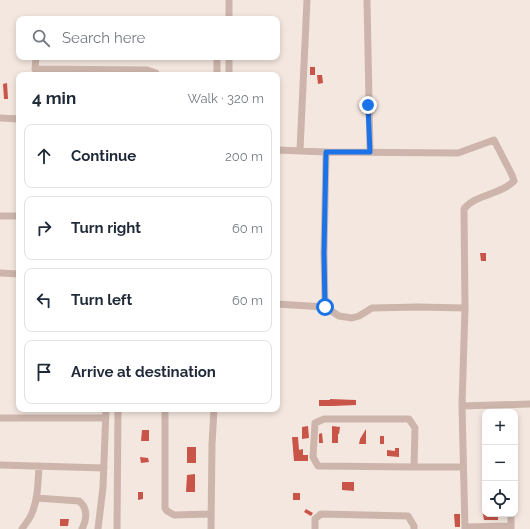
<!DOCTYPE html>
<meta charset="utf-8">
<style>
body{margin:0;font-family:Raleway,sans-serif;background:#f2f2f3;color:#1f2937}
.controls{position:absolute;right:12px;bottom:12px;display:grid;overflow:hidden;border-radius:8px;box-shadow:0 2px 6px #0003}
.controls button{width:36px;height:36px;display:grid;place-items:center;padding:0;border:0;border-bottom:1px solid #e0e1e3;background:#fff;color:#1f2937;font:20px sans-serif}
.stop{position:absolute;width:12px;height:12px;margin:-9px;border:3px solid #1a73e8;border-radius:50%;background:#fff}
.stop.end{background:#1a73e8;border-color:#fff;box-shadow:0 1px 4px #0008}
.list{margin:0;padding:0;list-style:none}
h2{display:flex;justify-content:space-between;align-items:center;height:52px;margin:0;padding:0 16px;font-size:17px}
h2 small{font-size:13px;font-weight:400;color:#747a83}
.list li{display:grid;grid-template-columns:26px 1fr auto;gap:12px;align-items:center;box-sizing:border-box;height:64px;margin:0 8px 8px;padding:0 8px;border:1px solid #e0e1e3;border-radius:8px}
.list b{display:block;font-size:15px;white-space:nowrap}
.list em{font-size:13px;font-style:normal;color:#747a83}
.icon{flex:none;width:22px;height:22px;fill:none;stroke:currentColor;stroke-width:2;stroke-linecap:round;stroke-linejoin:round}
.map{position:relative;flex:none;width:530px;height:529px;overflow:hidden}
.search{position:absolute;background:#fff;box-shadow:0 2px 6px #0003;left:16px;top:16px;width:264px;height:44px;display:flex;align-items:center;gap:10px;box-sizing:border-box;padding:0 14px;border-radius:8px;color:#747a83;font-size:15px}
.panel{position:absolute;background:#fff;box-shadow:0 2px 6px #0003;left:16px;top:72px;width:264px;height:340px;border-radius:8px}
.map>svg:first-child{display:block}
.building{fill:#c95448}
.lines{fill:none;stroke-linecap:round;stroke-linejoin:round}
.minor{stroke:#cdb5ab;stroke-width:7}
.route{stroke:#1a73e8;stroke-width:5}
</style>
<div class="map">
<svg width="530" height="529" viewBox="0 0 530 529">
<rect width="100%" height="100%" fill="#f4e7e0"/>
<path class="building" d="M310 67H315V75H310Z
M317 75H322L323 83 318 84Z
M7 83 8 99H4L3 84Z
M480 253H486V261H481Z
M330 399 356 400V405L333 406H319V400H330Z
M308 426 309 438 302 439V427Z
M332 426 340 427 339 434H338V443H332Z
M366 429V444H359L360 439Z
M142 430H149V441H141Z
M322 433 323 443H319V434Z
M380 436H384V444H380Z
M292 437H298L299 450 303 449V455H308V461H294Z
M187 447H196V463H187Z
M395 448H399V457L387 456V450L395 451Z
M140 457 148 458 149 462 141 463Z
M195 474V492H186L187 475Z
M342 482H354V491L342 490Z
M138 492H143V499L138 500Z
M293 493H300V500H293Z
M306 509 313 513 311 516 304 512Z
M454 514H460V527H455Z
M483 514H498V520H484Z
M60 519H69L68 526H60Z"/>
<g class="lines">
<path class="minor" d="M367 0 370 152
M229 19V0
M36 57 35 69 147 70 156 73 157 75
M217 75V57
M229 75V57
M0 118 19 119
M277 150 326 152 324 253 325 307
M300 150 307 0
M326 152 458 153 494 140 512 175 514 181C500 195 476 194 464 209L465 308 462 406 465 529
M0 216H19
M0 273 19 274
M277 304 325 307 339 316 352 318 359 316 372 308 417 307 465 308
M462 406 530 404
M165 409V508L167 511 174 515 211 514
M0 418H105
M0 465 104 468
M414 467 415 428 409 419H324L315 423 313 457 318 466 414 467H463
M36 498 79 501C88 508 87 520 82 529
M511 514V529
M465 527 511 526
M22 529C25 524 30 519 32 513 38 499 38 482 39 466
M98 529 103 487 106 409
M117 529 118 409
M211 529 212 444 214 409
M315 529V519L321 514 408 516 414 526V529"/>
</g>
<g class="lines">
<path class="route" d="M325 307 324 253 326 152H370L368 105"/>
</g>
</svg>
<div class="controls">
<button>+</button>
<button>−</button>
<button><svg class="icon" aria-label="locate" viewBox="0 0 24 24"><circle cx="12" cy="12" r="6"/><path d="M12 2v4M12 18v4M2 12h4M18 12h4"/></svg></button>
</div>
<div class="stop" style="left:325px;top:307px"></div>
<div class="stop end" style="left:368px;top:105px"></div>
<div class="search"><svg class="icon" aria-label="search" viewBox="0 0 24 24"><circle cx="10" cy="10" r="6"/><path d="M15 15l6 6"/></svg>Search here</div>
<section class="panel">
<h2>4 min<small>Walk · 320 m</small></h2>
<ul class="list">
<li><svg class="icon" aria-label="ahead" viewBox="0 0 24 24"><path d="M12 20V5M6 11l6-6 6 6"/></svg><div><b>Continue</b></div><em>200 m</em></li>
<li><svg class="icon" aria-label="right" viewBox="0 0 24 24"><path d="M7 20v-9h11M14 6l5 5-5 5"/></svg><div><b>Turn right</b></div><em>60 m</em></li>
<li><svg class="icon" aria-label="left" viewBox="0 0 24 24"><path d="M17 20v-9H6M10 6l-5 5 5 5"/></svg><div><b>Turn left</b></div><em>60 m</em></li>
<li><svg class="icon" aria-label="arrive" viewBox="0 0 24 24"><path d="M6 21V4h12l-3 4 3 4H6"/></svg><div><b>Arrive at destination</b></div></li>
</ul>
</section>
</div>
